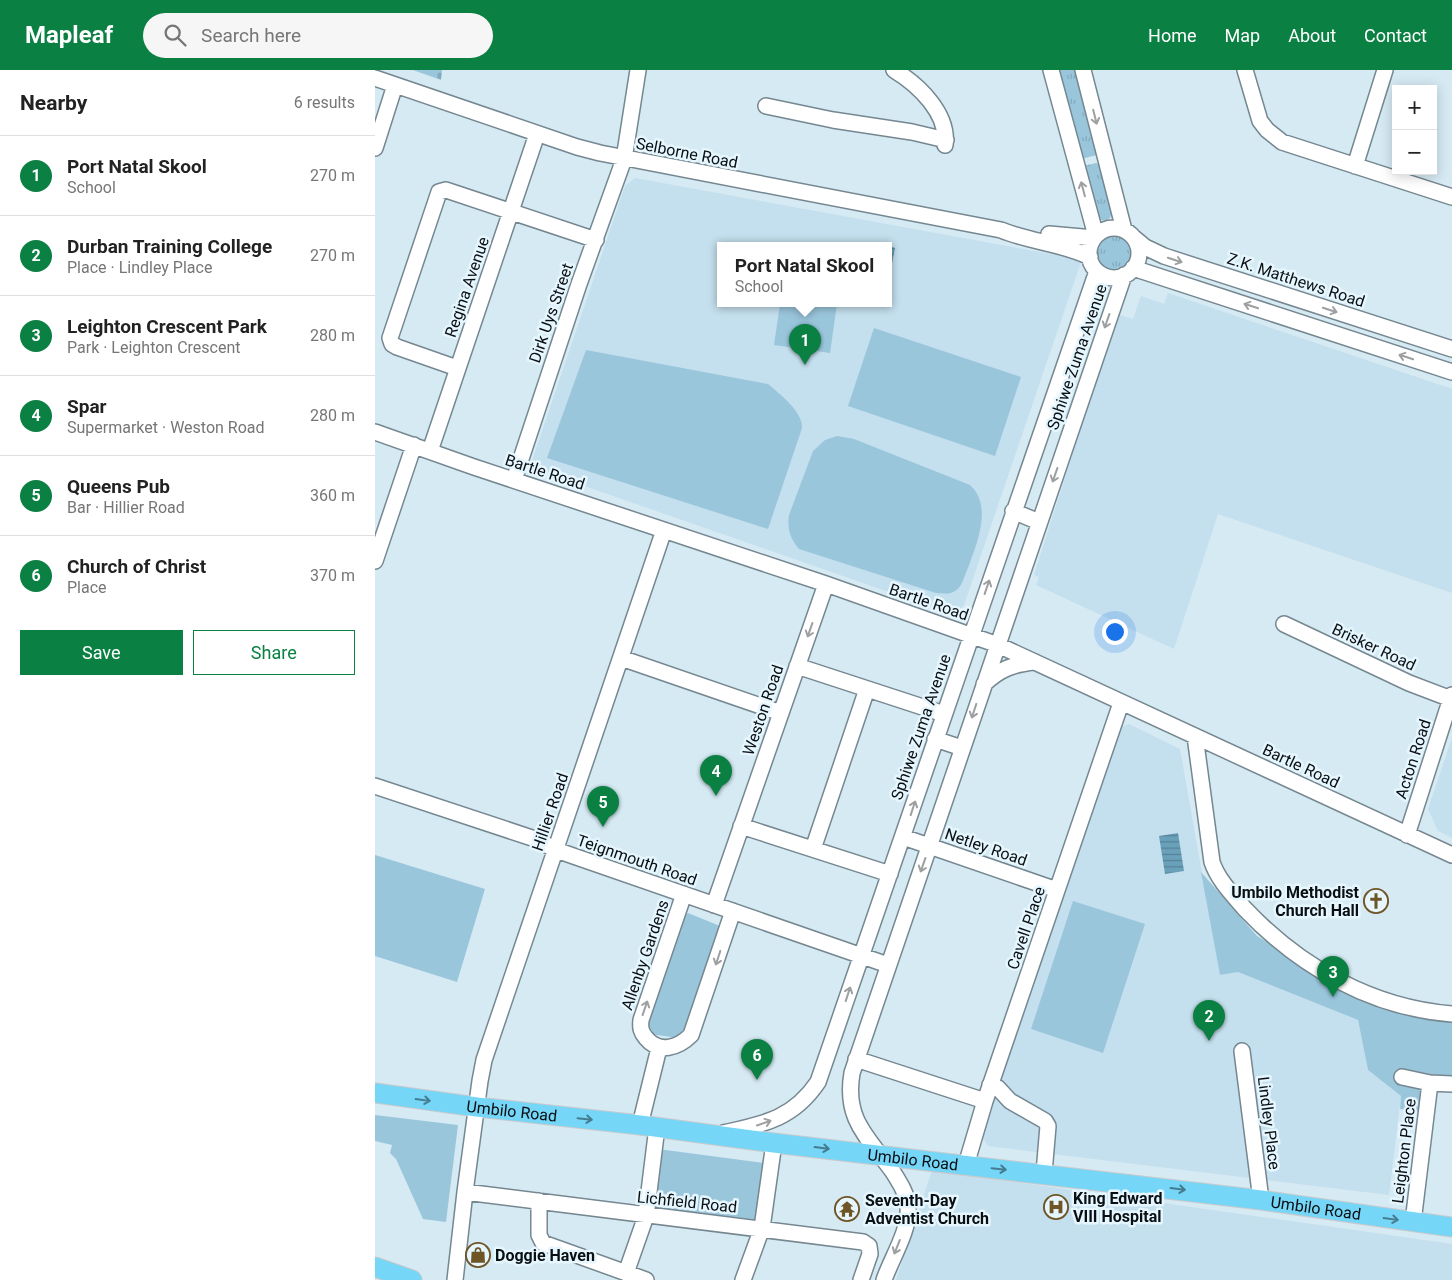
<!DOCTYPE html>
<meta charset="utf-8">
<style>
body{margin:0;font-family:Roboto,sans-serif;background:#f6f6f6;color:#222}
.controls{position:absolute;right:15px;top:15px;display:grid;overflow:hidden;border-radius:0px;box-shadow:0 2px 12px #0003}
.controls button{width:45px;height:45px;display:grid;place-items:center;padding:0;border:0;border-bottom:1px solid #e0e0e0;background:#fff;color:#222;font:25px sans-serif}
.you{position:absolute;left:739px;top:561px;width:18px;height:18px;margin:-12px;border:4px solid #fff;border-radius:50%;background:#1a73e8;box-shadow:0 0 0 8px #1a73e833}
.badge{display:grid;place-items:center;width:32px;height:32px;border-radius:50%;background:#0b8043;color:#fff;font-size:16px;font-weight:700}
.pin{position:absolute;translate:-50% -41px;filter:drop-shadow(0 1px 2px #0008)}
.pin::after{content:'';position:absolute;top:26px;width:18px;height:15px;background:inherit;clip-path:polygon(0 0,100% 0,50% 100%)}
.popup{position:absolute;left:342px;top:172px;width:175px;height:65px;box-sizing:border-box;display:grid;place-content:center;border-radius:0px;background:#fff;filter:drop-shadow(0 1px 4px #0005);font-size:16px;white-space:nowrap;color:#767676}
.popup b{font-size:19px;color:#222}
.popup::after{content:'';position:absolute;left:50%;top:100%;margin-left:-10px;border:10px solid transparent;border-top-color:#fff}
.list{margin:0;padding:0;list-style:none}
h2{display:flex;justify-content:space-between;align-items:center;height:65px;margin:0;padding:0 20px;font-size:21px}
h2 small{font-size:16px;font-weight:400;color:#767676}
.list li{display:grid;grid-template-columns:32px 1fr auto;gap:15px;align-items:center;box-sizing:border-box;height:80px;padding:0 20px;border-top:1px solid #e0e0e0}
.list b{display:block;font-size:19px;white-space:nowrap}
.list p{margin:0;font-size:16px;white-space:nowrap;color:#767676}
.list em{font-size:16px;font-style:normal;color:#767676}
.actions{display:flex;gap:10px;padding:15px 20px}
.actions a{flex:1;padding:11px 0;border:1px solid #0b8043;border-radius:0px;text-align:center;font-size:18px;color:#0b8043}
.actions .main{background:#0b8043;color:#fff}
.icon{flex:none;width:28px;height:28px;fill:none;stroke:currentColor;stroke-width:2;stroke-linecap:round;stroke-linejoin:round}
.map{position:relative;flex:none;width:1077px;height:1210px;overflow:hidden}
header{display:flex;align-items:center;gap:30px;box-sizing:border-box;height:70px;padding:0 25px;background:#0b8043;color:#fff}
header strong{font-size:24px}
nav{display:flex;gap:28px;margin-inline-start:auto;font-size:18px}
.search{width:350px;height:45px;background:#f6f6f6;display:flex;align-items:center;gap:12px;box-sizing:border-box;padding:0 18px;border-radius:28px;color:#767676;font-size:19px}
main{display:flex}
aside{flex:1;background:#fff}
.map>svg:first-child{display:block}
.built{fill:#c4dfed;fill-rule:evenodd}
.grass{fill:url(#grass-tufts)}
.cemetery{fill:url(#cemetery-stones)}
.park{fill:#9ac6dc}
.water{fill:url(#water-rules)}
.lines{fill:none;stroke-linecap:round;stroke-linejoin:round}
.minor-casing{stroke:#758790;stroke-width:18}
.major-casing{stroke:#c9cacb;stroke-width:21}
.minor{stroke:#fff;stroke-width:15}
.major{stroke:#76d6f7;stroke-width:19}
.oneway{stroke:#9d9fa0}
.oneway2{stroke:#457c90}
.labels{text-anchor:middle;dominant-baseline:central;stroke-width:5;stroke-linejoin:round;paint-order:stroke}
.street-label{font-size:16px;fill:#090f12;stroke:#e6f6fe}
.poi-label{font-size:16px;font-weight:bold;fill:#090f12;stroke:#e6f6fe;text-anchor:start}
</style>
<header>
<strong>Mapleaf</strong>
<div class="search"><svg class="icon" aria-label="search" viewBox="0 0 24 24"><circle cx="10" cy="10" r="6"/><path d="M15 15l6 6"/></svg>Search here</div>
<nav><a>Home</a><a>Map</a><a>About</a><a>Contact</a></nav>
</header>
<main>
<aside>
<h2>Nearby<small>6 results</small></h2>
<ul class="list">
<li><span class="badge">1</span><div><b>Port Natal Skool</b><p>School</p></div><em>270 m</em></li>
<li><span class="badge">2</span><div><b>Durban Training College</b><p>Place · Lindley Place</p></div><em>270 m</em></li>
<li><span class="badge">3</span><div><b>Leighton Crescent Park</b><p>Park · Leighton Crescent</p></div><em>280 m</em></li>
<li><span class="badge">4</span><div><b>Spar</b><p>Supermarket · Weston Road</p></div><em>280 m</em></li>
<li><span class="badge">5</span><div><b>Queens Pub</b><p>Bar · Hillier Road</p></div><em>360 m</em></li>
<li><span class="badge">6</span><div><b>Church of Christ</b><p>Place</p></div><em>370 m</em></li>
</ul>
<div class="actions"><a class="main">Save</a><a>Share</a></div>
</aside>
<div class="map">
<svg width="1077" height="1210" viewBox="0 0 1077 1210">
<defs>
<pattern id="grass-tufts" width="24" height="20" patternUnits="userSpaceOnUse" patternTransform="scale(1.25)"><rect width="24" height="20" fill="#9ac6dc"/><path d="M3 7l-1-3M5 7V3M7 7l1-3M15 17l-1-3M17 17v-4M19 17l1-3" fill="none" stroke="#83a9bc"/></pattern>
<pattern id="cemetery-stones" width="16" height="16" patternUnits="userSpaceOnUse" patternTransform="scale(1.25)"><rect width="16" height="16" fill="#9ac6dc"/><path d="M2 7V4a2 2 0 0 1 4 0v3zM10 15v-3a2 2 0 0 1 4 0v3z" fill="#83a9bc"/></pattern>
<pattern id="water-rules" width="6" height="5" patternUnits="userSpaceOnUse" patternTransform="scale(1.25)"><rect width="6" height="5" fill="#69a0ba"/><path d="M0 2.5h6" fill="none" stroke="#558196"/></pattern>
</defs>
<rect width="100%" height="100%" fill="#d6eaf4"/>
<path class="built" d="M260 108 703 189 706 192 589 535 583 541 571 542 155 397 250 116ZM346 176H514V234H346Z
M793 223 1077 319V523L843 444 799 579 661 515 664 507 659 505 742 244 758 249 766 226 789 234Z
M754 654 805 679 845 905 863 902 983 950 993 1000 1026 1026 1014 1125 613 1076 607 1067 746 657Z
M1077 668V768L1063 761 1053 739Z
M557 1100 1077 1174V1210H521Z"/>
<path class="grass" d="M682 0H701L722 85 706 89Z
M721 93 725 94 737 142 735 148 730 151 723 149 708 96Z
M719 183a19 19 0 1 1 38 0a19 19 0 1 1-38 0Z"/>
<path class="cemetery" d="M38 0H67L66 10Z"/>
<path class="park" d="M405 234H462L455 283 399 275Z
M499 258 646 307 620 386 473 336Z
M211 280 393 314C405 324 428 342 427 358L393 459 172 388Z
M462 366 479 369 595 415C618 436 602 473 593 498 589 506 588 516 580 521 574 525 568 523 561 523L424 479C415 468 412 459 414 445L438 381 450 370Z
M0 785 110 819 82 912 0 886Z
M826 802 882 866 975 921 1077 948V1009L1051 1005 1047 1042 1025 1039 1026 1026 993 1000 983 950 863 902 845 905Z
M698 831 770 854 728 983 656 959Z
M313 843 345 856 312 963 303 968 275 964 271 959 293 889 308 847Z
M0 1045 83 1055 71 1152 48 1149 21 1089 15 1083 17 1075 0 1071Z
M283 1079 389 1093 381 1150 378 1151 275 1140Z"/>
<path class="water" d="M514 176 520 178 514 209Z
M803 763 809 801 790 804 784 766Z"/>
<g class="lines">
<defs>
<path id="minor" d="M519 0C544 15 574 44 570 75
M676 0 721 166
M708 0 749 160
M870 0 885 51 892 60 907 72 1077 127
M0 8 202 77 225 83 626 160C655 172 686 173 715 187
M391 36 458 50 537 62 571 70
M0 78 20 15
M980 96 1010 0
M714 183a25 25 0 1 1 50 0a25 25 0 1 1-50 0Z
M674 164 719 168
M758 167 770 177 789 186 1077 279
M758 198 1077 302
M82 298 22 277 17 274 15 268 64 122 71 120 221 170
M0 362 99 397 451 514 623 575 1077 785
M55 381 162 64
M139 410 204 214 249 89 263 0
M638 441 664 452
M0 491 39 375
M909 554 1034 613 1076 629
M246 588 406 643
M422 596 569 644
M609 614C625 599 638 594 660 592
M820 666 837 792C843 810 858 825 870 839 925 897 997 938 1077 944
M560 669 587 678
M0 716 160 769 181 780 513 895
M366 756 515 804
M1032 765 1077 625
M528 767 682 820
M438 779 492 619
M309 824 266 950C265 958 266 962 271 968 284 984 303 978 316 965L358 841
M339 835 451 514
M867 981 886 1130
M481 989 610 1031
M1027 1007 1055 1013 1077 1014
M615 1015 623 1018 635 1031 670 1051 673 1056 669 1103
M265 1055 284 978
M348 1063C389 1054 418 1049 443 1012L722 201
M591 1095 610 1031 746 633
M90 1122 488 1172 494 1176 495 1184 486 1210
M164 1131V1165L168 1173 271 1210
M1038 1152 1055 1013
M251 1203 271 1146 282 1057
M80 1210 90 1122 105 1011 109 990 289 460
M368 1210 387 1158 399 1073
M509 1210C516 1189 535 1160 533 1137 532 1124 525 1113 518 1102 493 1067 469 1050 477 1003L749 205"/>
<g id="major">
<path id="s1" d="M0 1023 102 1037 265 1055 399 1073 886 1130 1077 1157"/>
<path d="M0 1197 37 1210"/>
</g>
</defs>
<use href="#minor" class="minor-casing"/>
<use href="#major" class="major-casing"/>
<use href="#minor" class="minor"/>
<use href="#major" class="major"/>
</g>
<defs><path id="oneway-shaft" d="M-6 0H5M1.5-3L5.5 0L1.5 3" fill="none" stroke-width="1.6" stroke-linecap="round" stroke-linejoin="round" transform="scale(1.25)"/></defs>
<g class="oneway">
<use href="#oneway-shaft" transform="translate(720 47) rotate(76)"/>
<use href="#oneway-shaft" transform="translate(708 119) rotate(-105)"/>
<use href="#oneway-shaft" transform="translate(800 190) rotate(18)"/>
<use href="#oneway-shaft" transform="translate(876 236) rotate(-162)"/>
<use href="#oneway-shaft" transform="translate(955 240) rotate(18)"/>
<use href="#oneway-shaft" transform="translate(732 251) rotate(109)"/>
<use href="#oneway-shaft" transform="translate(1031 287) rotate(-162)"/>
<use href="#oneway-shaft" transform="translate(680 405) rotate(109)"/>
<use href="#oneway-shaft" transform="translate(612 517) rotate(-71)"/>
<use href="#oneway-shaft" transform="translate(435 560) rotate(109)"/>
<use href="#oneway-shaft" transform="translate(599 641) rotate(108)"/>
<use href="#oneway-shaft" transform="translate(538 738) rotate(-72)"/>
<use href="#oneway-shaft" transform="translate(548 795) rotate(109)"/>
<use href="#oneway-shaft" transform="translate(343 888) rotate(108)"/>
<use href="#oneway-shaft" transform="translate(473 924) rotate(-72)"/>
<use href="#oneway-shaft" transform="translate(270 938) rotate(-71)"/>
<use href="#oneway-shaft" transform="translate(389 1053) rotate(-19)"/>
<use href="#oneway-shaft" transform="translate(522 1177) rotate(112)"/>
</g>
<g class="oneway2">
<use href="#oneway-shaft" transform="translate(48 1030) rotate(8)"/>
<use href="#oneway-shaft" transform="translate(210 1049) rotate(6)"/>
<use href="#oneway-shaft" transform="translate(447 1078) rotate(7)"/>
<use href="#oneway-shaft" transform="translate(624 1099) rotate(6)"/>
<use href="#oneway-shaft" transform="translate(803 1119) rotate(7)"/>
<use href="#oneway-shaft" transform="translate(1016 1149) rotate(8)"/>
</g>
<defs>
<symbol id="church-ring" viewBox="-11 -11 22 22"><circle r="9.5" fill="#e6f6fe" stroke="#6f5426" stroke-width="1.5"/><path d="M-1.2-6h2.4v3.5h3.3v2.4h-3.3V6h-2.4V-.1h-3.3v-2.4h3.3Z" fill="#6f5426"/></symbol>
<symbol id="hospital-ring" viewBox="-11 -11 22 22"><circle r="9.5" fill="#e6f6fe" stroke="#6f5426" stroke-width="1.5"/><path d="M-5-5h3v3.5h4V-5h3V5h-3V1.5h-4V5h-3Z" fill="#6f5426"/></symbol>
<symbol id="temple-ring" viewBox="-11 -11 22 22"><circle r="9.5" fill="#e6f6fe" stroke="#6f5426" stroke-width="1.5"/><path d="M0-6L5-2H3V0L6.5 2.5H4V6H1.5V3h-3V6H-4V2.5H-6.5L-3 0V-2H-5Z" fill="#6f5426"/></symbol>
<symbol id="shop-ring" viewBox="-11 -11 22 22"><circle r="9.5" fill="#e6f6fe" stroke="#6f5426" stroke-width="1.5"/><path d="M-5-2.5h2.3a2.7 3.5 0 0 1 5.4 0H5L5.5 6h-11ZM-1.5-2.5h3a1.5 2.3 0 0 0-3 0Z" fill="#6f5426"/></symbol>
</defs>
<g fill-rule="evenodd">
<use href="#church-ring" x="987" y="817" width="28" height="28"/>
<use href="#hospital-ring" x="667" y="1123" width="28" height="28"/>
<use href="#temple-ring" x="458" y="1125" width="28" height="28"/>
<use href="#shop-ring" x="89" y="1171" width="28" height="28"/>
</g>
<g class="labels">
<g class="street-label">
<text transform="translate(312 83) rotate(11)">Selborne Road</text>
<text transform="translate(921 210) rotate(18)">Z.K. Matthews Road</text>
<text transform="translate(92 217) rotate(-71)">Regina Avenue</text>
<text transform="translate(176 243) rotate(-71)">Dirk Uys Street</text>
<text transform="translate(702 287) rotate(-71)">Sphiwe Zuma Avenue</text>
<text transform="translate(170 402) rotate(18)">Bartle Road</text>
<text transform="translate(554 532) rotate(19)">Bartle Road</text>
<text transform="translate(999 577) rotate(25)">Brisker Road</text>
<text transform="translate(388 640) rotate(-71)">Weston Road</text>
<text transform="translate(546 657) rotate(-71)">Sphiwe Zuma Avenue</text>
<text transform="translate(1038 689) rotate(-72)">Acton Road</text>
<text transform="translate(926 696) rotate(25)">Bartle Road</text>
<text transform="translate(175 742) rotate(-71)">Hillier Road</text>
<text transform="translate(611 777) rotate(19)">Netley Road</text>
<text transform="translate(262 790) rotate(19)">Teignmouth Road</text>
<text transform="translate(651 858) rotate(-71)">Cavell Place</text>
<text transform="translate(270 885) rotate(-71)">Allenby Gardens</text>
<text stroke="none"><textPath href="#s1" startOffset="138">Umbilo Road</textPath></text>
<text transform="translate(894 1053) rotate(83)">Lindley Place</text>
<text transform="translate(1029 1081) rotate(-83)">Leighton Place</text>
<text stroke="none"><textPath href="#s1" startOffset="542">Umbilo Road</textPath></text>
<text transform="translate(312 1132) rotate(6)">Lichfield Road</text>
<text stroke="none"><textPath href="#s1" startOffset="948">Umbilo Road</textPath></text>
</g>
<g class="poi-label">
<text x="984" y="822" text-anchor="end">Umbilo Methodist<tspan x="984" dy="18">Church Hall</tspan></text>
<text x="698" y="1128">King Edward<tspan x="698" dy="18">VIII Hospital</tspan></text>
<text x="490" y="1130">Seventh-Day<tspan x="490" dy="18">Adventist Church</tspan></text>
<text x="120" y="1185">Doggie Haven</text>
</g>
</g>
</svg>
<div class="controls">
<button>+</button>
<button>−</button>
</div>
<div class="you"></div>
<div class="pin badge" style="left:430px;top:295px">1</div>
<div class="popup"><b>Port Natal Skool</b>School</div>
<div class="pin badge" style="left:834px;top:971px">2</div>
<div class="pin badge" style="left:958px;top:927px">3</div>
<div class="pin badge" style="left:341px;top:726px">4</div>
<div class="pin badge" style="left:228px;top:757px">5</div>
<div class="pin badge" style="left:382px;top:1010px">6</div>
</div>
</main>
